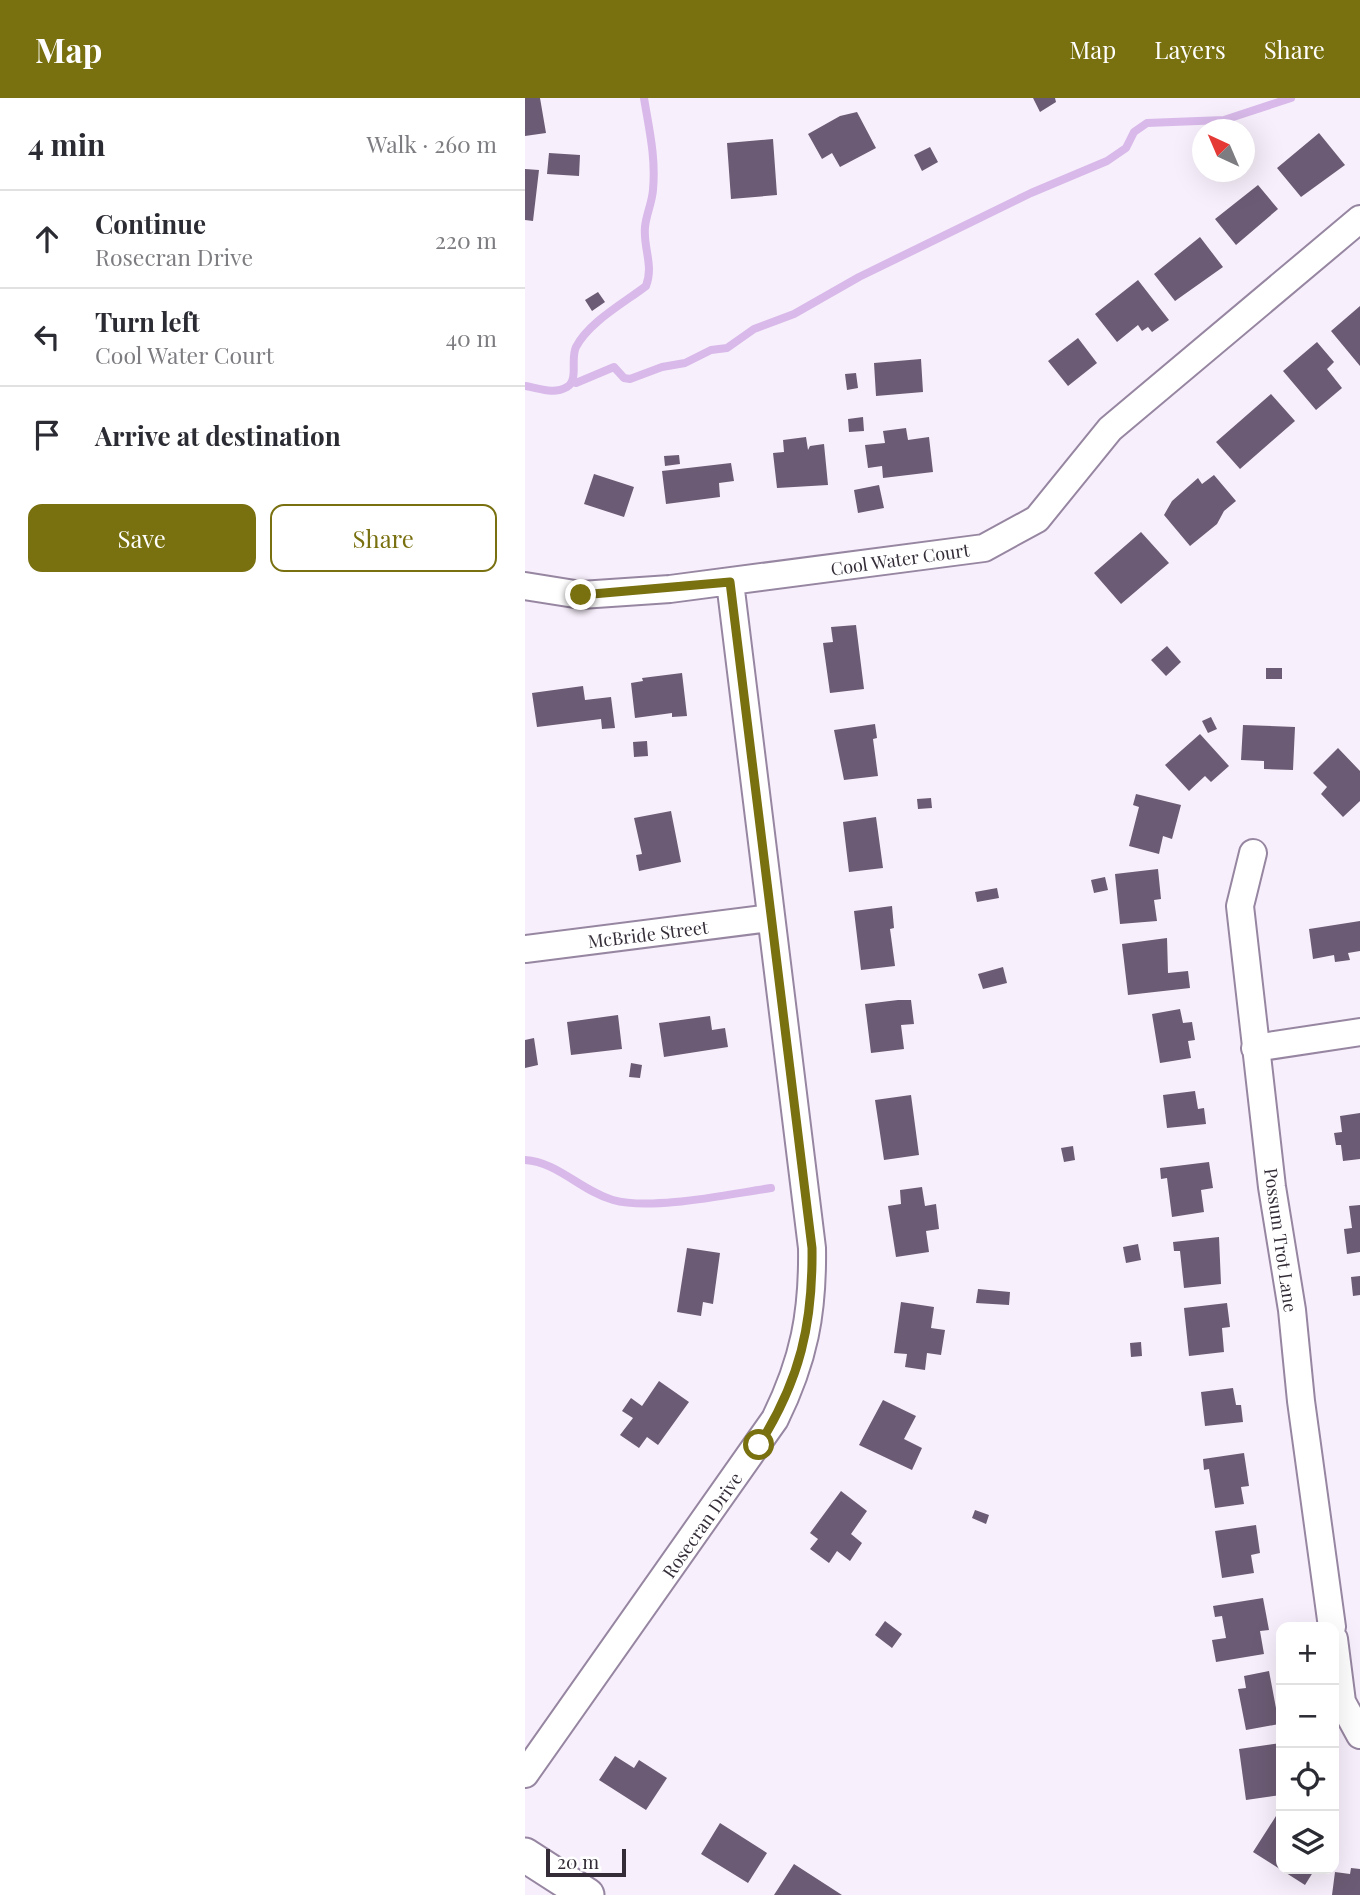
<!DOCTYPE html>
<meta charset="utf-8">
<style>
body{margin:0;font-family:"Playfair Display",serif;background:#f7f7f7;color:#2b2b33}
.controls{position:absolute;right:21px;bottom:21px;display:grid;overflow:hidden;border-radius:14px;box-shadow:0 7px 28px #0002}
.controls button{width:63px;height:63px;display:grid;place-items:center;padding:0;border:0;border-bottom:2px solid #e1e1e2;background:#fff;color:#2b2b33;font:35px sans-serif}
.compass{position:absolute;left:667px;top:21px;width:63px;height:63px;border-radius:50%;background:#fff;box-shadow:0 7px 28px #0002;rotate:316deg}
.scale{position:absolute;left:21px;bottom:18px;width:80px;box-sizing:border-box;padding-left:7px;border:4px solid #342d38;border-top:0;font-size:19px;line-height:24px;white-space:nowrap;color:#342d38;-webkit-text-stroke:5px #fff;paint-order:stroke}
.stop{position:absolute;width:21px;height:21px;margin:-16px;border:5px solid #797010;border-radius:50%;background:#fff}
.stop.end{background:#797010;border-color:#fff;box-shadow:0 2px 7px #0008}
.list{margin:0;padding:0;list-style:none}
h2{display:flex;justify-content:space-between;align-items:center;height:91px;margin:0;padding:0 28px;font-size:30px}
h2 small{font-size:23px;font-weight:400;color:#7c7c81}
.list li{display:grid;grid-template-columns:46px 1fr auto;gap:21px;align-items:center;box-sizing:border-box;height:98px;padding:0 28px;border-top:2px solid #e1e1e2}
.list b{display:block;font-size:26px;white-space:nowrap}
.list p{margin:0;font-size:23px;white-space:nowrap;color:#7c7c81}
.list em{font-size:23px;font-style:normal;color:#7c7c81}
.actions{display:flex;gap:14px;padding:21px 28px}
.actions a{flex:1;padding:16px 0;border:2px solid #797010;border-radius:14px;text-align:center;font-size:24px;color:#797010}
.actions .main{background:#797010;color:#fff}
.icon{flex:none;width:38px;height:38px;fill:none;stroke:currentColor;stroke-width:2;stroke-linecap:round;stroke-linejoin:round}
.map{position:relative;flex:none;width:835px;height:1797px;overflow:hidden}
header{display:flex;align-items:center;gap:42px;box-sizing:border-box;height:98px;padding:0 35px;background:#797010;color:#fff}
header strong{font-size:33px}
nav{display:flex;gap:38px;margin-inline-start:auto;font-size:24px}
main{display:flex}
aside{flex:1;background:#fff}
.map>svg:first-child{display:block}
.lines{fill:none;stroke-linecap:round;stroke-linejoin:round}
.stream{stroke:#d8b9e9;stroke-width:8}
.building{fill:#6b5b74}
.minor-casing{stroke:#9786a1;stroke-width:30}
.tertiary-casing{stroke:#9786a1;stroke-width:37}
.minor{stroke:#fff;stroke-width:26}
.tertiary{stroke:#fff;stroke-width:33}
.route{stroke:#797010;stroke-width:9}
.labels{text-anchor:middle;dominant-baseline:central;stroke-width:7;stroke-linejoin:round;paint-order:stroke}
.street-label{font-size:18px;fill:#342d38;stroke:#fff}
</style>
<header>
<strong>Map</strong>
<nav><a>Map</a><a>Layers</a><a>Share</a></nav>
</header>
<main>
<aside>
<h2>4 min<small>Walk · 260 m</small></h2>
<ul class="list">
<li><svg class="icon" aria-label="ahead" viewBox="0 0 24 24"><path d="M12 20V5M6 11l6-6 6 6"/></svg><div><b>Continue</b><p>Rosecran Drive</p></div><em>220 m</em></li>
<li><svg class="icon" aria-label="left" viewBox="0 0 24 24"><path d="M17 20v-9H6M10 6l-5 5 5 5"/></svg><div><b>Turn left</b><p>Cool Water Court</p></div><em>40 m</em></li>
<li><svg class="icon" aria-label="arrive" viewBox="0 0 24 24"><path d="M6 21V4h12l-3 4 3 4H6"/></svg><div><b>Arrive at destination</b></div></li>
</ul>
<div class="actions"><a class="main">Save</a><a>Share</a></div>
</aside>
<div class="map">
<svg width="835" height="1797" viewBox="0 0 835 1797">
<rect width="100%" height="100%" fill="#f7effb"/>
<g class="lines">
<path class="stream" d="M48 281 51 285 89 269 99 280 105 281 137 269 160 265 186 252 202 250 229 231 269 216 334 179 506 95 582 63 601 50 609 34 622 25 699 22 766 0
M0 288C14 290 28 297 42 289 54 282 45 261 51 249 64 224 99 205 121 188 129 167 118 150 120 129 121 117 127 105 128 92 131 59 124 31 119 0
M0 1062C33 1064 56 1093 88 1102 126 1113 205 1096 246 1090"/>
</g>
<path class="building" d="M0 0H15L21 35 0 38Z
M508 0H530L531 4 515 14Z
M332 14 351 50 315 69 307 55 297 61 283 36 315 18Z
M794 35 820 67 776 99 752 70Z
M248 41 252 97 206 101 202 45Z
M405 49 413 64 397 73 389 57Z
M24 55 55 57 54 78 22 76Z
M0 71 14 72 8 123 0 122Z
M733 87 753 111 711 147 690 121Z
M675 139 698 169 650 203 629 176Z
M613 182 644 222 627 234 623 229 617 233 613 227 592 244 570 216Z
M73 194 80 204 67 213 60 202Z
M835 208V268L806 233Z
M553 240 572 265 543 288 523 263Z
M792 244 809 264 802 271 817 290 791 312 758 273Z
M396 261 398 294 351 298 349 265Z
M331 275 333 290 322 292 320 276Z
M746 296 770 323 715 371 691 344Z
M338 319 339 333 324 334 323 321Z
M381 330 383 342 404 339 408 374 358 380 357 368 343 370 340 347 360 345 358 333Z
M281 339 283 352 285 348 299 346 303 387 252 390 248 355 259 354 258 342Z
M154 357 155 366 140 368 139 358Z
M206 365 209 383 194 385 195 399 141 406 137 373Z
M69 376 109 389 99 419 59 406Z
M689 377 711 403 699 413 692 426 665 448 639 417 647 403 673 380 677 386Z
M354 387 359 410 333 415 329 392Z
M616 434 644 465 596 506 569 475Z
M331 527 339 591 305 595 298 545 308 544 306 529Z
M642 548 656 564 641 578 626 562Z
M741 570H757V581H741Z
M157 575 162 618 147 619V615L110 620 106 585 118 583 117 580Z
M58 588 60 602 86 599 90 630 77 631 76 621 12 629 7 595Z
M686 619 692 631 683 635 677 623Z
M350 626 352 640 348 641 353 678 319 682 309 632Z
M718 627 770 629 768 672 739 671V663L716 662Z
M675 636 704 668 686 684 680 678 664 693 640 667Z
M122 643 123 658 109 659 108 644Z
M813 650 835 673V703L818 719 796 696 802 689 788 675Z
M611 696 656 707 647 741 638 738 634 756 604 748 614 709 608 707Z
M406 700 407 710 393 711 392 701Z
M146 713 156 764 114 773 111 757 117 756 109 720Z
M351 719 358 770 324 774 318 724Z
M633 771 636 801 629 802 632 823 595 826 590 776Z
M580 779 583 792 569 795 566 782Z
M472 790 474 800 452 804 450 794Z
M367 808 369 830 365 831 370 868 336 872 329 813Z
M835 823V853L823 855 825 862 810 864 809 857 788 861 784 831Z
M642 840 643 875 663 873 665 890 603 897 597 846Z
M478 869 482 885 458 891 453 876Z
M373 902H386L389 926 376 927 379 951 346 955 340 906Z
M655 911 658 925 667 924 670 942 663 943 666 960 635 965 627 916Z
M93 917 97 951 46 957 42 924Z
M185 918 187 932 200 930 203 949 139 959 134 925Z
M9 940 13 967 0 970V942Z
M106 965 117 967 115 980 104 979Z
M670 993 673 1011 679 1010 681 1026 642 1030 638 997Z
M386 997 394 1057 359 1062 350 1002Z
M835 1015V1061L818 1063 816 1047H811L809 1035 817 1034 815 1018Z
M548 1048 550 1062 539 1064 536 1050Z
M684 1064 688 1090 676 1092 679 1114 647 1119 642 1080 636 1081 635 1070Z
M397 1089 400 1108 411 1106 414 1131 401 1133 404 1154 371 1159 363 1108 376 1106 375 1092Z
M835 1107V1154L822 1156 819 1131 827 1130 824 1108Z
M694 1139 696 1186 659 1190 655 1153H649L648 1144Z
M613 1146 616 1162 601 1165 598 1149Z
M162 1150 195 1155 188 1206 178 1204 176 1218 152 1214Z
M835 1178V1197L828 1198 826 1179Z
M453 1191 485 1194 484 1207 451 1205Z
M376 1204 409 1209 406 1230 420 1232 416 1257 402 1255 400 1272 380 1269 382 1256 369 1255Z
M702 1205 705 1229 697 1230 699 1254 664 1258 659 1210Z
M616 1244 617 1258 606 1259 605 1245Z
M134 1283 164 1304 133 1347 122 1339 114 1350 95 1337 108 1320 97 1313 106 1300 117 1308Z
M708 1290 711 1307H716L718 1324 680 1328 676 1294Z
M358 1302 391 1318 379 1341 397 1350 387 1372 334 1347Z
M719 1355 724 1388 716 1389 719 1406 690 1410 684 1371 679 1372 678 1361Z
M316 1393 342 1413 326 1436 337 1445 325 1463 312 1453 304 1465 285 1451 293 1441 285 1435Z
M450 1412 464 1417 461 1426 447 1420Z
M731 1427 735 1455 726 1457 729 1475 697 1480 690 1433Z
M738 1500 744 1532 735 1533 739 1556 691 1564 687 1542 701 1540 697 1518 690 1519 688 1508Z
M360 1523 377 1536 367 1550 350 1537Z
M744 1573 754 1626 721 1632 713 1591 721 1590 719 1578Z
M756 1645V1697L721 1702 714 1651Z
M90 1658 109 1670 114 1662 142 1680 121 1712 74 1682Z
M751 1718 756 1721V1771H790L780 1787 728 1754Z
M195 1725 242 1755 223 1785 176 1756Z
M269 1766 317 1797H249Z
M826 1770 835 1771V1797H807L810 1774 825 1776Z"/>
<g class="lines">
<defs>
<path id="minor" d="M0 488 56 497 145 491 459 450 512 421 585 331 835 121
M728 755 715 808 747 1089 767 1212 776 1303 807 1529
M0 851 245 820
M730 950 835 934
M809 1541 817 1604 835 1637
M0 1676 250 1321C279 1262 288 1215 287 1150L205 484"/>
<path id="tertiary" d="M0 1757 62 1797"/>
</defs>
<use href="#minor" class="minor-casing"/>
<use href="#tertiary" class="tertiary-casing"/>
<use href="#minor" class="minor"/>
<use href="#tertiary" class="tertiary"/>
</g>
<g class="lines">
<path class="route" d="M56 497 205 484 287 1150C288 1226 275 1282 234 1347"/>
</g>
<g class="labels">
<g class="street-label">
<text transform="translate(375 461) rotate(-8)">Cool Water Court</text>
<text transform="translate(123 836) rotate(-7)">McBride Street</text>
<text transform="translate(756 1142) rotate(82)">Possum Trot Lane</text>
<text transform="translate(177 1427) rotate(-55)">Rosecran Drive</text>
</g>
</g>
</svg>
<div class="controls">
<button>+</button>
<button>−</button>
<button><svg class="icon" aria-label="locate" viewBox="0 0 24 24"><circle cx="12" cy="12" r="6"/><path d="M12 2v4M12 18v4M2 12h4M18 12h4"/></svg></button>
<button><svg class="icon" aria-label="layers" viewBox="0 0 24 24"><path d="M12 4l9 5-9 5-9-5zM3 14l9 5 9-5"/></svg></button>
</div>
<svg class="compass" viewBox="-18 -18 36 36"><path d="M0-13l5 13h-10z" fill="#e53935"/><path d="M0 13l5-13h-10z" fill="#7c7c81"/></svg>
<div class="scale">20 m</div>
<div class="stop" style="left:234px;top:1347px"></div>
<div class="stop end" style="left:56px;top:497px"></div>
</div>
</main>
